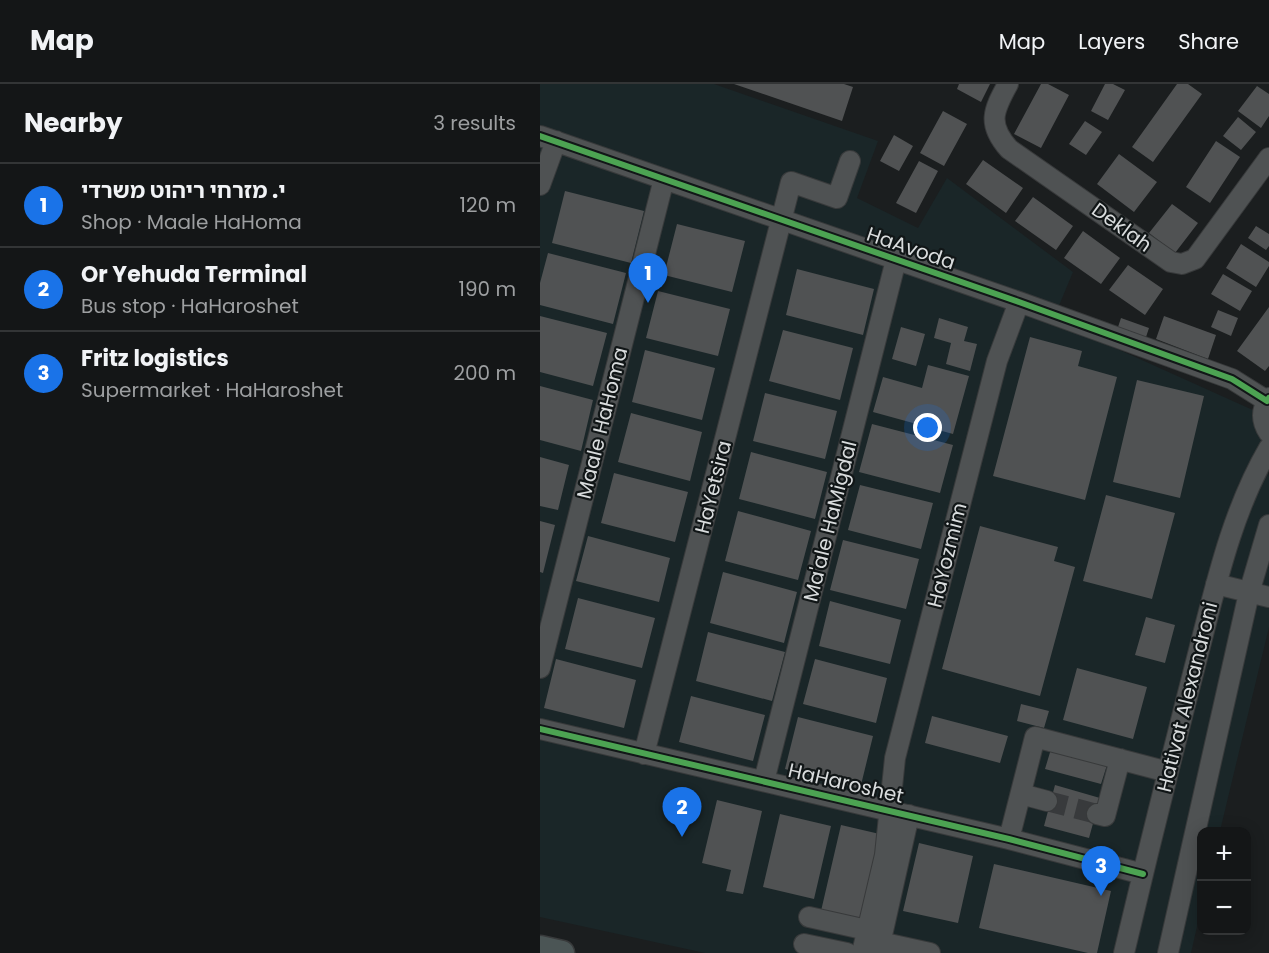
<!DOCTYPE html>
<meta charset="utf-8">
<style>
body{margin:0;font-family:Poppins,"Noto Sans Hebrew",sans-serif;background:#212324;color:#f1f3f6}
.controls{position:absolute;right:18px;bottom:18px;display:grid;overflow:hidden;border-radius:12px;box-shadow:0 3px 15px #0003}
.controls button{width:54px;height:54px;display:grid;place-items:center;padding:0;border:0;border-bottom:2px solid #333536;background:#141617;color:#f1f3f6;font:30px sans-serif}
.you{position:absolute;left:388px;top:344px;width:21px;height:21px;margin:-15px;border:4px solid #fff;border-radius:50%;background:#1a73e8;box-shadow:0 0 0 9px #1a73e833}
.badge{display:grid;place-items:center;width:39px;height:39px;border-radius:50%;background:#1a73e8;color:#fff;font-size:20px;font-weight:700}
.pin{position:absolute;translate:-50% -50px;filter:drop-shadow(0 2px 3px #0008)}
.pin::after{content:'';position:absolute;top:32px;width:21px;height:18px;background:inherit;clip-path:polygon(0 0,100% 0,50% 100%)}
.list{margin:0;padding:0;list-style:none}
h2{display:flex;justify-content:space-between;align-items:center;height:78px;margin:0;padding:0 24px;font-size:26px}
h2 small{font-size:20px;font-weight:400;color:#9d9fa1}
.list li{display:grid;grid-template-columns:39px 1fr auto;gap:18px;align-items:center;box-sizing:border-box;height:84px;padding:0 24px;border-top:2px solid #333536}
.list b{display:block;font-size:22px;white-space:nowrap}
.list p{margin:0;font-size:20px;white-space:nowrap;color:#9d9fa1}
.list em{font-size:20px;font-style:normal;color:#9d9fa1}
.map{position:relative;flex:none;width:729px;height:869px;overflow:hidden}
header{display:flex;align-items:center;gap:36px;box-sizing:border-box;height:84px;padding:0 30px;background:#141617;border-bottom:2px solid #333536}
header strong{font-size:28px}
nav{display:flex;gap:33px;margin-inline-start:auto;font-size:21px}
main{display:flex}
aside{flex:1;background:#141617}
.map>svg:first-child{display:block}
.built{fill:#1a2628}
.building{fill:#505253}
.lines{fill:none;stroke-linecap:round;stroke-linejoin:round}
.minor-tunnel{stroke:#383a3c;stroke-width:20;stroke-dasharray:20 10;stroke-linecap:butt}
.minor-casing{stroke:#383a3b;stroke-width:22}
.major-casing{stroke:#383a3b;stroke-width:27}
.minor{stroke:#4f5253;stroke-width:20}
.major{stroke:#4b5555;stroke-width:24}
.cycleway-casing{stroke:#111617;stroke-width:10}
.cycleway{stroke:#4ca352;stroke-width:6}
.labels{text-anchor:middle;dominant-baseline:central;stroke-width:4.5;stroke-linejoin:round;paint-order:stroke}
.street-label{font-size:20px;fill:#d9dcdd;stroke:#111617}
</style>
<header>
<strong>Map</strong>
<nav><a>Map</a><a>Layers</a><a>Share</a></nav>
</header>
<main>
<aside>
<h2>Nearby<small>3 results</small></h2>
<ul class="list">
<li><span class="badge">1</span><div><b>י. מזרחי ריהוט משרדי</b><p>Shop · Maale HaHoma</p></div><em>120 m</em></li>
<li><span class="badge">2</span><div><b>Or Yehuda Terminal</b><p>Bus stop · HaHaroshet</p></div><em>190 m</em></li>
<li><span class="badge">3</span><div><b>Fritz logistics</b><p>Supermarket · HaHaroshet</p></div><em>200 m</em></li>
</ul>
</aside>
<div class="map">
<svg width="729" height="869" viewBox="0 0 729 869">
<rect width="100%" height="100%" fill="#1b1e1f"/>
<path class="built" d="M0 0H174L338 57 317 114 378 144 407 94 533 188 513 236 715 327 729 393V543L680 747 662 748 661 825 651 869H165L0 833Z"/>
<path class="building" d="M194 0H304L313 3 302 37Z
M419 0H450L441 18 417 5Z
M501 0H508L529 11 501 64 474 50Z
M565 0H573L585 6 568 36 551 27Z
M637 0H648L662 10 613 78 592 63Z
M717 2 729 10V32L721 44 698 27Z
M403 27 427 40 404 82 380 69Z
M698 33 716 48 701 66 683 52Z
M545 37 562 48 546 71 529 60Z
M354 51 373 62 359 87 340 77Z
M676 57 700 73 670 119 646 103Z
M579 70 617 98 594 128 557 100Z
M443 76 483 104 466 129 426 100Z
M379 77 398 87 376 129 356 119Z
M25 107 104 127 91 179 12 159Z
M493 113 533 142 516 166 475 137Z
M632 120 658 139 635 169 609 149Z
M137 140 205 157 192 208 124 191Z
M716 142 729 150V162L726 166 708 154Z
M543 147 580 174 561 200 524 174Z
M701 160 729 178V182L716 203 686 184Z
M8 169 86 189 73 240 0 221V199Z
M588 181 623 205 605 231 569 206Z
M257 185 334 205 323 251 246 231Z
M683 190 712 207 700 227 671 210Z
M118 207 190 225 178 272 106 254Z
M729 223V282L725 287 697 267Z
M678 226 698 234 691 252 671 243Z
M0 232 67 249 53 302 0 288Z
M624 232 676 251 668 275 616 255Z
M399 234 428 243 424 257 437 260 430 287 406 280 411 259 394 254Z
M581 234 609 244 604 259 576 249Z
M361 243 385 250 376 282 352 275Z
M243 246 313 264 300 316 229 297Z
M490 253 542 267 538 282 577 293 545 416 453 392Z
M105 266 175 284 162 336 92 318Z
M388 281 429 292 413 350 333 328 343 293 382 304Z
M597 296 664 312 640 414 573 398Z
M0 302 53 316 41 367 0 356Z
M225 309 297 327 285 375 213 357Z
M91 329 162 348 150 397 78 378Z
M332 340 413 361 400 409 319 388Z
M211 368 287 388 275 435 199 415Z
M0 373 29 381 18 426 0 422Z
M74 389 148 408 135 458 61 439Z
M320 401 393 419 381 465 308 446Z
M566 411 635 429 612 515 543 497Z
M198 427 271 447 258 496 185 477Z
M0 437 15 441 3 489 0 488Z
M440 442 518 463 514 477 535 483 500 612 402 585Z
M48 452 130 474 119 518 36 497Z
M303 456 379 475 366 525 290 506Z
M183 488 257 508 244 559 170 539Z
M38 514 115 534 102 584 25 565Z
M290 517 361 536 350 580 279 562Z
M606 533 635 541 625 579 595 571Z
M168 548 245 568 232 617 156 597Z
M16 575 96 596 84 644 4 624Z
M275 575 347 594 336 639 263 620Z
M537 584 607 603 593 655 523 636Z
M151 612 225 631 213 677 139 658Z
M481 620 509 627 504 644 477 637Z
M392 632 468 652 460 679 385 659Z
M258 633 333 652 320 705 245 685Z
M511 665 567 681 561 700 505 685Z
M515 701 560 714 549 754 504 742Z
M177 716 222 727 203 810 186 807 191 786 162 779Z
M240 730 291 742 274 815 223 803Z
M301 741 344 751 324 837 281 827Z
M379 759 433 772 418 839 363 827Z
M454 780 571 807 557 869H548L439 844Z"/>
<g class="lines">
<path class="minor-tunnel" d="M507 717 557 730"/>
<defs>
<path id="minor" d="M468 0C453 27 447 40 469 65L631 178 642 180 655 175 729 74
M0 52 479 218 692 295 727 317
M0 101 16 57
M729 314C721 326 721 337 729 349
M676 500 729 513
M0 584 124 95
M0 645 469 755 603 790
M104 670 251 98 297 114 310 77
M224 697 356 176
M481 710 507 717
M557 730 565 732 580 675
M469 755 495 653 628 688
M269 833 327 846
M340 858 390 869
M264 860 307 869
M322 869 345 771 355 674 457 277 479 218
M338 869 369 731
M584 869C607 772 631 675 656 578 675 505 691 429 729 364
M628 869 709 509 729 441"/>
<path id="major" d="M0 864 22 869"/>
</defs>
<use href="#minor" class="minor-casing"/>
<use href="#major" class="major-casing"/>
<use href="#minor" class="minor"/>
<use href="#major" class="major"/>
<defs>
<path id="cycleway" d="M0 52 479 218 692 295 727 317 729 314
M0 645 469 755 603 790"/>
</defs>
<use href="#cycleway" class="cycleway-casing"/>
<use href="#cycleway" class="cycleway"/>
</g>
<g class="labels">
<g class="street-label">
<text transform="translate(582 143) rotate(36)">Deklah</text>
<text transform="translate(371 164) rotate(19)">HaAvoda</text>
<text transform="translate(62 339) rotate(-76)">Maale HaHoma</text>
<text transform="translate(173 403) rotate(-76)">HaYetsira</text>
<text transform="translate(290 437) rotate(-76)">Ma'ale HaMigdal</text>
<text transform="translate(407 471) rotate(-76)">HaYozmim</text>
<text transform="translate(647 613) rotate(-76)">Hativat Alexandroni</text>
<text transform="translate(306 699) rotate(13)">HaHaroshet</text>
</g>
</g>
</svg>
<div class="controls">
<button>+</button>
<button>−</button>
</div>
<div class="you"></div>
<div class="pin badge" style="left:108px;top:219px">1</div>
<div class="pin badge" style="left:142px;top:753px">2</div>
<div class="pin badge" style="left:561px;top:812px">3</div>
</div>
</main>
